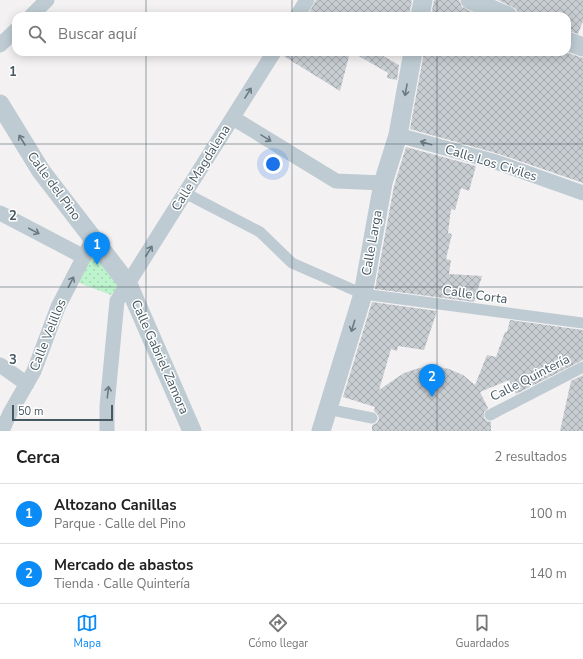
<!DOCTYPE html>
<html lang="es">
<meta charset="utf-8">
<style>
body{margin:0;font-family:"Nunito Sans",sans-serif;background:#f2f2f2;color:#222}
.scale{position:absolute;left:12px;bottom:10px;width:101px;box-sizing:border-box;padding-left:4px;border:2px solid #475861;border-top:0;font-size:11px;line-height:14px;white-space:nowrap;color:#475861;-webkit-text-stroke:3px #fff;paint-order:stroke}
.you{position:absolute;left:273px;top:164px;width:14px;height:14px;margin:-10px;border:3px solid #fff;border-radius:50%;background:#1a73e8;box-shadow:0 0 0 6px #1a73e833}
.badge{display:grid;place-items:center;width:26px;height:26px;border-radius:50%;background:#0a8bf5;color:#fff;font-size:13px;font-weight:700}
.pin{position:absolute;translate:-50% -33px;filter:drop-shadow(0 1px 2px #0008)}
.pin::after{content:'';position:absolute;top:21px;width:14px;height:12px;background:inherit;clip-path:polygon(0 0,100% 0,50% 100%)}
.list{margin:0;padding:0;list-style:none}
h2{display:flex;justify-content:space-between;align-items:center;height:52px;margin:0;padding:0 16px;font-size:17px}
h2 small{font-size:13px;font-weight:400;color:#767676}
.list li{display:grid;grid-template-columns:26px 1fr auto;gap:12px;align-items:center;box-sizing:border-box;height:60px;padding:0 16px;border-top:1px solid #e0e0e0}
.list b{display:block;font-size:15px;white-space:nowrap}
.list p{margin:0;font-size:13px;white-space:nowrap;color:#767676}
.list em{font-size:13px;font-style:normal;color:#767676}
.icon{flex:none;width:22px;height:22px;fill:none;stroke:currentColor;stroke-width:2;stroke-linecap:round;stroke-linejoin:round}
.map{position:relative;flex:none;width:583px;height:431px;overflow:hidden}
.search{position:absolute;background:#fff;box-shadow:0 2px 10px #0003;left:12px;right:12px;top:12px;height:44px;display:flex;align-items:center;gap:10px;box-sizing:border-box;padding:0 14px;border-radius:12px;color:#767676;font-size:15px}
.sheet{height:172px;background:#fff}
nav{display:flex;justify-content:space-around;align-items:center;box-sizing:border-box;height:56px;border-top:1px solid #e0e0e0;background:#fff;font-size:11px;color:#767676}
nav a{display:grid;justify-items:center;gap:2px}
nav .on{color:#0a8bf5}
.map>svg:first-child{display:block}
.park{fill:url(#park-dots)}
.building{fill:url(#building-cross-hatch)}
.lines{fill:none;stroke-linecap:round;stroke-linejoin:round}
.pedestrian{stroke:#becbd2;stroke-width:11}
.minor{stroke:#becbd2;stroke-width:15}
.tertiary{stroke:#becbd2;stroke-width:19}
.oneway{stroke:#6b7a83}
.grid{fill:none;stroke:#475861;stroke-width:1;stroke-opacity:0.55}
.labels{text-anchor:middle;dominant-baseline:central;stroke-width:3;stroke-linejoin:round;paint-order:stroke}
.street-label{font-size:13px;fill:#475861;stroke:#fff}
.grid-label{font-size:13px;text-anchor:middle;font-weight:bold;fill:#475861;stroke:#fff;stroke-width:3;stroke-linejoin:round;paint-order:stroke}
</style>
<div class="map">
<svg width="583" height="431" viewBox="0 0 583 431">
<defs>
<pattern id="park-dots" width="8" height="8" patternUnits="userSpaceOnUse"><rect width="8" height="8" fill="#bef4cd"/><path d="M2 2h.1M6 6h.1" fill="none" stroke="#a5d3b3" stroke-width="1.8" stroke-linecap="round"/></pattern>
<pattern id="building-cross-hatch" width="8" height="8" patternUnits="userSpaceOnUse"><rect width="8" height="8" fill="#c8cdd2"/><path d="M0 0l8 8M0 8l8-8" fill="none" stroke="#a4a9ae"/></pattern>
</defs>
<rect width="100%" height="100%" fill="#f4f1f2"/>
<path class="park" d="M94 247 122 283 111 295 77 282Z"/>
<path class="building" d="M316 0H412L409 16H314L309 13Z
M434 0H459L462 7 480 16H431Z
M498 0H583V21L578 34 567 30V16H519L516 9Z
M283 52H350L340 91 282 55Z
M352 52H376L399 65 397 80 387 78 388 73Z
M424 52H565L583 58V183L499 154 410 129Z
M406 147 476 166 469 191 461 188 455 210 451 209 448 233 452 234 446 259 451 260 449 274 482 276 474 302 375 289 394 186Z
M372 302 437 311 424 350 398 346 397 351 391 349 379 390 404 373 419 368 434 366 449 369 463 375 475 385 487 355 496 357 505 332H507L510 320 583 330V360L516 394 509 380 480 392 488 408 484 412V418L487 421 491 422V431H372V425L377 423 379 419 378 415 374 411 375 407 343 397Z
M583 375V431H560L571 381Z"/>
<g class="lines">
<path class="pedestrian" d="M185 193 260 232 292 263 363 294 583 323
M327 409 372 418
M490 415 583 367"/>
<path class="minor" d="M31 16 47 0
M297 16 307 0
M0 45 16 30
M233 118 336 181 383 183
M398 135 496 162 583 193
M0 213 84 257
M0 365 27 384
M2 431 10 413 34 371 58 307 93 239
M107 431V406L117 301 274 52"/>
<path class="tertiary" d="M470 0 508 16
M420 16 423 0
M567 41 583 47
M0 104 41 171 128 284 192 431
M321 431 363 294 383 183 398 135 413 52"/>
</g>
<defs><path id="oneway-shaft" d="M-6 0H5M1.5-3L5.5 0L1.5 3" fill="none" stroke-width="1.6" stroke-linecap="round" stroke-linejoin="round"/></defs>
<g class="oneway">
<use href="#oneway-shaft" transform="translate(406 90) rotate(100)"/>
<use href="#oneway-shaft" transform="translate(248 93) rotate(-58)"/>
<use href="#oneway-shaft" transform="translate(266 138) rotate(32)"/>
<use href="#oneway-shaft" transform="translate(22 140) rotate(-121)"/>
<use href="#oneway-shaft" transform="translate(426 143) rotate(-164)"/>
<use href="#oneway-shaft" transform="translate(34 231) rotate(28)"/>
<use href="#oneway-shaft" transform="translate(149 251) rotate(-58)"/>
<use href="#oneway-shaft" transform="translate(71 282) rotate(-63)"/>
<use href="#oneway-shaft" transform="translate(353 326) rotate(107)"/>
<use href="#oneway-shaft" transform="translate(108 392) rotate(-83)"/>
</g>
<path class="grid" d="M146 0V16M292 0V16M437 0V16M146 52V431M292 52V431M437 52V431M0 144H583M0 287H583"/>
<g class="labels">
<g class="street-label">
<text transform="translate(491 163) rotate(17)">Calle Los Civiles</text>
<text transform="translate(201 168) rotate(-58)">Calle Magdalena</text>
<text transform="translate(54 186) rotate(54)">Calle del Pino</text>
<text transform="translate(372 243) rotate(-80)">Calle Larga</text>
<text transform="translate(475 295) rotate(8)">Calle Corta</text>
<text transform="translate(48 335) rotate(-68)">Calle Velillos</text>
<text transform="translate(160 357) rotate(66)">Calle Gabriel Zamora</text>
<text transform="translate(530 378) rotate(-27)">Calle Quintería</text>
</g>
</g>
<g class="grid-label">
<text x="13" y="76">1</text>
<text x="13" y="220">2</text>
<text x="13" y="364">3</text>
</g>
</svg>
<div class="scale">50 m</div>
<div class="you"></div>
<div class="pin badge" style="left:97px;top:265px">1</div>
<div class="pin badge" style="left:432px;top:397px">2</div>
<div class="search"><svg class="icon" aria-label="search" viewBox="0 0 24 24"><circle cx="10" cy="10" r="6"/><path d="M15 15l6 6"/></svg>Buscar aquí</div>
</div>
<section class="sheet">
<h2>Cerca<small>2 resultados</small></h2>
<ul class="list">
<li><span class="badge">1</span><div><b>Altozano Canillas</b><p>Parque · Calle del Pino</p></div><em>100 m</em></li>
<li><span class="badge">2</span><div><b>Mercado de abastos</b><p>Tienda · Calle Quintería</p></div><em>140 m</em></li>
</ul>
</section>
<nav>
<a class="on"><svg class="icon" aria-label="map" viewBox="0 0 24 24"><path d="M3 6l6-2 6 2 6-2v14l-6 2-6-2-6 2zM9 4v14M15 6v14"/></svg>Mapa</a>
<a><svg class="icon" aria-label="directions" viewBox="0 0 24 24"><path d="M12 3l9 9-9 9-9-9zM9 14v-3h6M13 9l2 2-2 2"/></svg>Cómo llegar</a>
<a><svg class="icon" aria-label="saved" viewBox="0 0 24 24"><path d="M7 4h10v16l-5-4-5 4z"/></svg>Guardados</a>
</nav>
